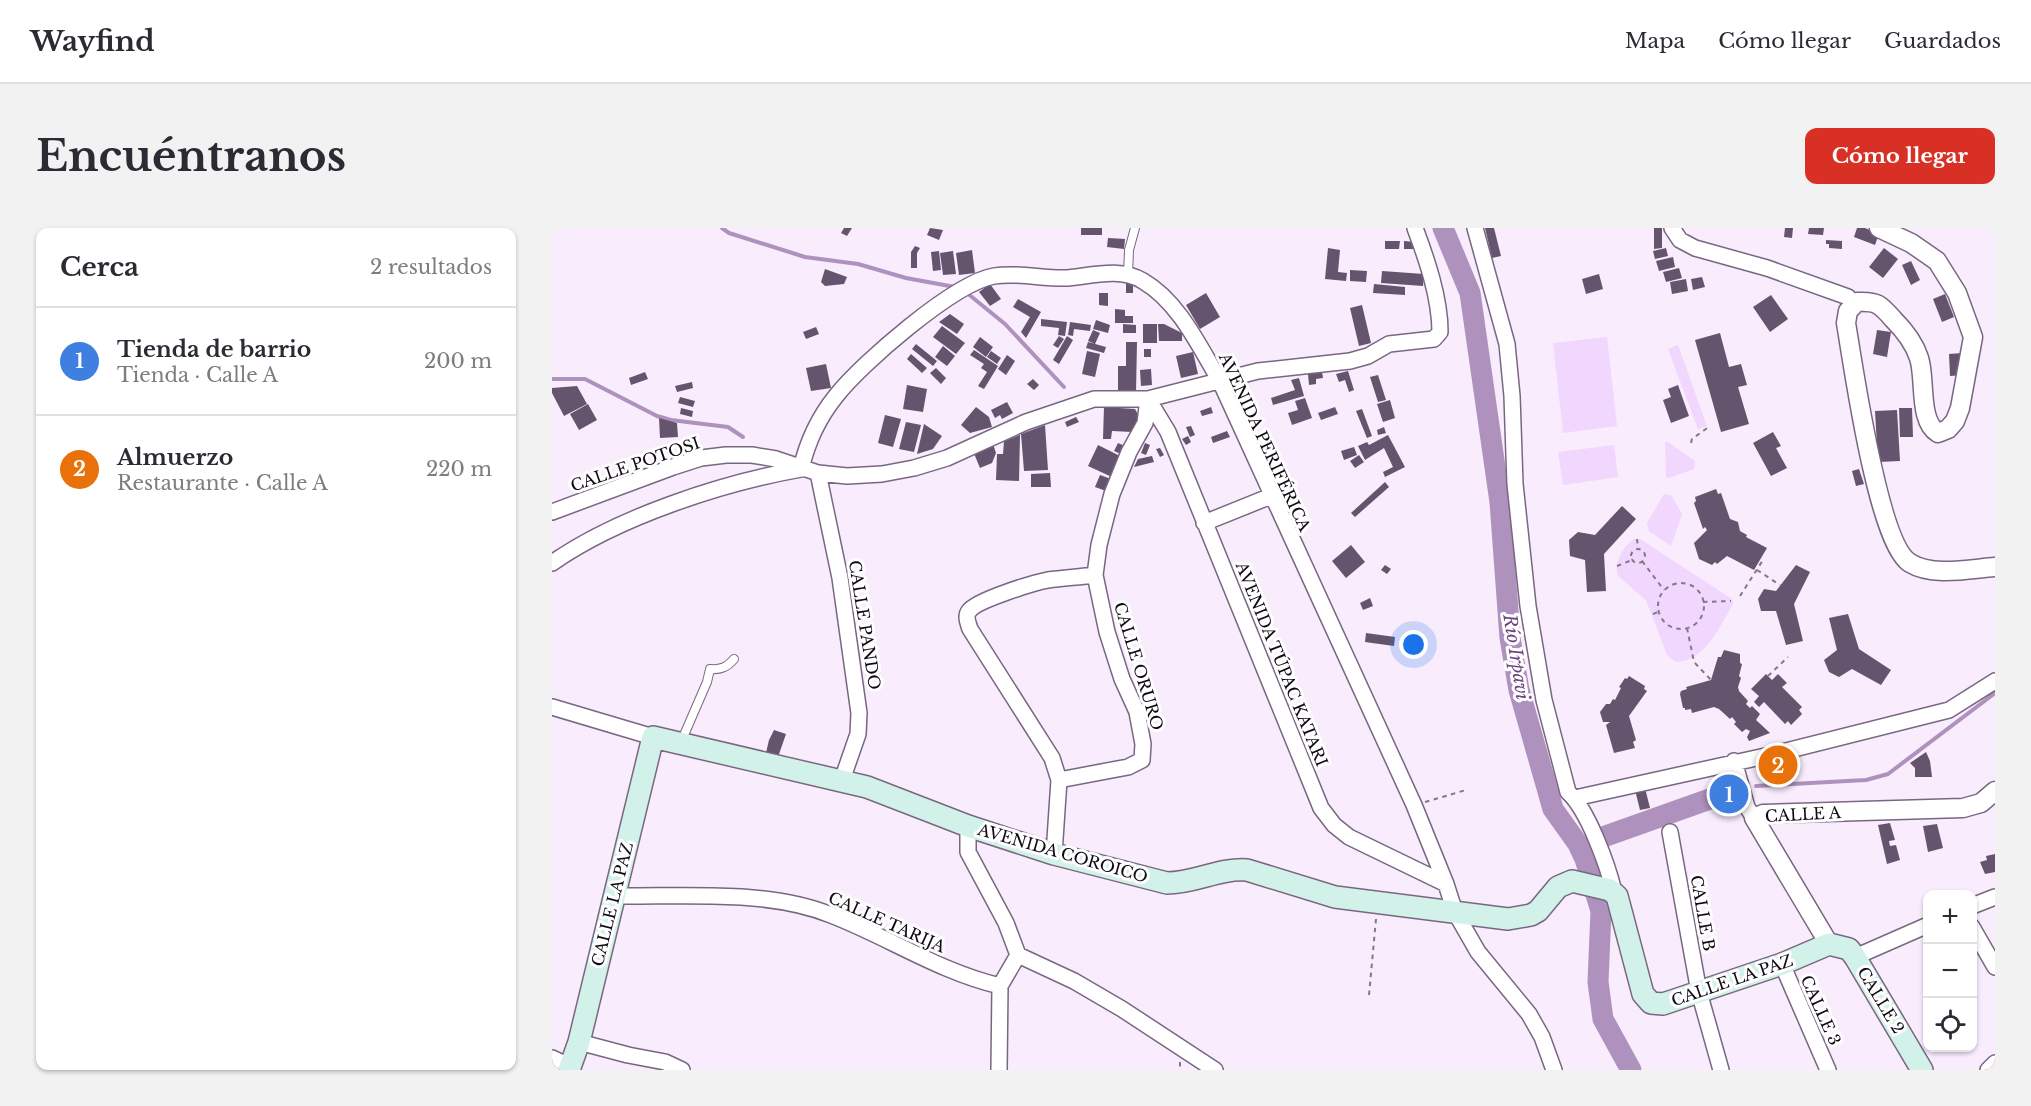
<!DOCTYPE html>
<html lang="es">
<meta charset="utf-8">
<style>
body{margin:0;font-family:"Libre Baskerville",serif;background:#f2f2f3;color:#2b2b33}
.controls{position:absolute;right:18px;bottom:18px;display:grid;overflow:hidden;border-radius:12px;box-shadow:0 2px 4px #0004}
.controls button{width:54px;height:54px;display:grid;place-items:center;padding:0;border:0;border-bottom:2px solid #e1e1e2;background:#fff;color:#2b2b33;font:30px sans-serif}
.you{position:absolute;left:862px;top:417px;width:21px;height:21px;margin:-15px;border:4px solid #fff;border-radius:50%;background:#1a73e8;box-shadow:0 0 0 9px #1a73e833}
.badge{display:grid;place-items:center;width:39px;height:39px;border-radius:50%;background:#d93025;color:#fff;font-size:20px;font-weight:700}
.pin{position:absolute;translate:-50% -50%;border:3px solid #fff;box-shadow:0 2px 6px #0006}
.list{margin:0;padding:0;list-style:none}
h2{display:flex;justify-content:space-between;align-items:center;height:78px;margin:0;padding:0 24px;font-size:26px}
h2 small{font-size:20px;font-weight:400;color:#7c7c81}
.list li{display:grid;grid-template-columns:39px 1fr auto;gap:18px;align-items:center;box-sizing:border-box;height:108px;padding:0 24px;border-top:2px solid #e1e1e2}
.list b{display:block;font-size:22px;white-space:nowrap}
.list p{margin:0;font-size:20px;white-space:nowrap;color:#7c7c81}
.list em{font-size:20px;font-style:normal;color:#7c7c81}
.icon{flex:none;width:33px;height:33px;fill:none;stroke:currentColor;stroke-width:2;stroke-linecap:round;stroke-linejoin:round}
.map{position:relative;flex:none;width:1443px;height:842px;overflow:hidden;border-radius:12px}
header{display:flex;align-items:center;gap:36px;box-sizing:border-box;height:84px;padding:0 30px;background:#fff;border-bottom:2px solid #e1e1e2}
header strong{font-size:28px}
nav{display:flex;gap:33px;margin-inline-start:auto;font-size:21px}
.intro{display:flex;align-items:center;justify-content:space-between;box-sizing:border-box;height:144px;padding:0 36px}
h1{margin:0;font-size:42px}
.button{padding:15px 27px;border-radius:12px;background:#d93025;color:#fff;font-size:21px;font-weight:700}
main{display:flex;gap:36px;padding:0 36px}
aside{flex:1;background:#fff;border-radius:12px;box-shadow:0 2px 4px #0004}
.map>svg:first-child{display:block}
.green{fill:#f1d7fd}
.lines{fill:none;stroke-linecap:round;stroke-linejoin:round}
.stream{stroke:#af91bd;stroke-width:4}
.river{stroke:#af91bd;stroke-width:21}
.building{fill:#65546d}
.service-casing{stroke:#796781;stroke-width:10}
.minor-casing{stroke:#796781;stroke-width:18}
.tertiary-casing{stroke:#796781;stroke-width:21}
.secondary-casing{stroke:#796781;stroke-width:24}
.path{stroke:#827986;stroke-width:2;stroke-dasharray:4.5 4.5;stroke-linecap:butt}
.service{stroke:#fff;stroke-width:8}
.minor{stroke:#fff;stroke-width:15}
.tertiary{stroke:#fff;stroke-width:18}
.secondary{stroke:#d2f1e8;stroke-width:21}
.labels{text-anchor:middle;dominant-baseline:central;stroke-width:6;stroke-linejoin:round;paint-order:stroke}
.street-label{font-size:16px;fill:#0f0912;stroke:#fefefe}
.water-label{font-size:18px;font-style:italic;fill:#6d447f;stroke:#fefefe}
</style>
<header>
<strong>Wayfind</strong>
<nav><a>Mapa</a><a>Cómo llegar</a><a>Guardados</a></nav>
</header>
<div class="intro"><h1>Encuéntranos</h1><a class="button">Cómo llegar</a></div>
<main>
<aside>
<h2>Cerca<small>2 resultados</small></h2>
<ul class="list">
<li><span class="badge" style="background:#3f7fe0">1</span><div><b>Tienda de barrio</b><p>Tienda · Calle A</p></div><em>200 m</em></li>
<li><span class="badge" style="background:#e8710a">2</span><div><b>Almuerzo</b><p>Restaurante · Calle A</p></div><em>220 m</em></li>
</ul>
</aside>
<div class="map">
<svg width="1443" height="842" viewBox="0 0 1443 842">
<rect width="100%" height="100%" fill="#f8ecfd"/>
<path class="green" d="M1055 109 1065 198 1011 205 1001 115Z
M1126 117 1155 198 1146 201 1116 121Z
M1113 214H1116L1143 233 1142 241 1117 250 1114 249Z
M1062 217 1066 249 1011 257 1006 224Z
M1112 266 1119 267 1130 286 1119 318 1097 303 1095 295Z
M1082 311H1088L1180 371 1181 376C1167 399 1154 433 1124 434L1115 427 1094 372 1066 348C1061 335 1071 319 1082 311Z"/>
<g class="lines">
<path class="stream" d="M170 0 177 5 253 29 306 36 354 50 403 59
M415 65 453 96 512 159
M0 151H33L105 188 119 192 176 199 191 209
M1204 558 1314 552 1336 546 1443 465"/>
<path class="river" d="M891 0 918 65 948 274 958 410 967 462 1001 581 1026 616 1033 631 1049 683 1046 754 1051 791 1079 842
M1051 609 1169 567"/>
</g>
<path class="building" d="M292 0H300L295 8 289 5Z
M378 0 391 2 387 12 375 7Z
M529 0H550V7H529Z
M933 0H942L949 28 940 30Z
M1102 0H1110V20L1102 21Z
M1233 0H1241L1240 10 1232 9Z
M1257 0H1272L1271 7 1256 6Z
M1305 0H1313L1327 6 1323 17 1302 9Z
M556 10 573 11 572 21 555 19Z
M1274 12 1290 13V21L1277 20V16H1274Z
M833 13H848L847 21H833Z
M852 13 865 14V21H852Z
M363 18 368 20 365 25V40H359V24Z
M776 20 788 22 786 44 795 45 794 53 773 51Z
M1114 20 1116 28 1103 31 1101 23Z
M1332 20 1346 31 1331 50 1317 39Z
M420 22 423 45 407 47 404 25Z
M387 23 389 42 381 43 379 24Z
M401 23 404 46 391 47 388 25Z
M1121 29 1123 39 1107 43 1104 33Z
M1359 33 1368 52 1359 57 1350 37Z
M1127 40 1130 50 1114 54 1111 44Z
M273 41 295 49 292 56 273 58 269 54Z
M798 42 815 43 814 54 798 53Z
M830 43 872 46 871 58 829 55Z
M1047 46 1051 61 1034 66 1030 51Z
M1150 49 1153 59 1141 62 1139 51Z
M1134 51 1136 63 1120 66 1118 54Z
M574 55 581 56V65H574Z
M438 56 449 71 438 78 427 64Z
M822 56 853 59V67L821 65Z
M547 65H556V78L547 77Z
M654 65 668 89 648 101 634 77Z
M1393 66 1402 89 1390 94 1381 71Z
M1219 67 1236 91 1218 104 1201 79Z
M466 71 489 84 474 110 469 104 478 89 461 79Z
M810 77 819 115 807 118 798 80Z
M563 81 573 82V88H581V95H563Z
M398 86 412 96 405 106 387 94Z
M489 91 515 94 513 108 506 107 507 100 489 98Z
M544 92 558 97 556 105 541 101Z
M518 94 539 97 538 103 522 101 521 108 516 107Z
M571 96 584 97V105H571Z
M591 96H605V115H591Z
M606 96H612L630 105V113H607Z
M390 98 413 115 404 126 381 109Z
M264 99 267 106 254 111 251 104Z
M541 102 548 105 543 116 536 113Z
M1325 102 1339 104 1335 129 1321 126Z
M1168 105 1177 139 1189 136 1195 157 1186 159 1197 196 1169 204 1143 112Z
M507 108 512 111 506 120 501 117Z
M515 108 521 112 507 136 501 132Z
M428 109 441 119 434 129 421 119Z
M536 114 554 119 552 125 534 120Z
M574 114H585L584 164H566V138H574Z
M364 116 385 133 381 138 360 121Z
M391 118 403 128 395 138 383 129Z
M592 121H599V129H592Z
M422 122 446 138 432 161 426 158 435 144 429 140 432 136 418 127Z
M439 123 449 130 445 136 435 129Z
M535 123 548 126 543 149 530 146Z
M641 124 646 146 629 150 624 128Z
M1411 125V147L1398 148 1397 126Z
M359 126 375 140 370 145 355 131Z
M455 127 463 133 454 147 446 141Z
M274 136 279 160 259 163 254 140Z
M384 140 394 150 389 156 378 145Z
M599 141 600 157 589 158 588 142Z
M796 143 802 162 797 164 793 152 787 154 784 146Z
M93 144 96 151 79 157 77 150Z
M770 144 771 150 764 151V156L757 157 756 146Z
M826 147 834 172 826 174 818 149Z
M747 150 752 168 721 177 719 170 743 162 739 152Z
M481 151 487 157 482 162 475 156Z
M140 154 141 160 125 164 123 158Z
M355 157 375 161 371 184 351 181Z
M1126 157 1137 188 1119 195 1111 172 1119 169 1116 161Z
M25 158 35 176 12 188 0 165V160Z
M128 169 143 173 141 179 126 175Z
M753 170 760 190 740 197 736 185 746 182 743 173Z
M838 172 843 190 831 194 825 176Z
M455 174 461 185 450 191 448 187 443 190 439 182Z
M36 176 45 192 27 202 18 186Z
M424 179 437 189 440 199 418 205 409 197Z
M552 179 583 181 588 190 580 204 560 203 559 211H551Z
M659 179 661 185 650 188 648 183Z
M783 179 786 186 769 192 766 185Z
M129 180 141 183 140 189 128 186Z
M1347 180H1360L1361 209H1348Z
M810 181 820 208 815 210 804 183Z
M1345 182 1348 233 1326 234 1323 183Z
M333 187 349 191 341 219 326 215Z
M524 189 527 194 515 199 513 194Z
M107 190 125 195 126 209 108 210Z
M354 194 369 197 362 224 347 221Z
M372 196 390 208 381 221 365 226Z
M493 197 496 242 472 243 469 206Z
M639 198 643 207 638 209 634 199Z
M832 199 834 205 826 207 825 202Z
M675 203 678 209 661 215 659 209Z
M1221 204 1229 218 1224 220 1235 240 1219 248 1201 215Z
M468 207 467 253 444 252 445 226H451L452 213Z
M836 207 853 239 833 249 831 244 841 239 832 220 813 232 806 218 815 214 817 217Z
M636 208 639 214 634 217 630 211Z
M566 215 573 218 569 226 562 223Z
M593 215 598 217 594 227 589 225Z
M441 216 444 225 440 235 428 240 421 223Z
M546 217 572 230 562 250 536 238Z
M802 219 805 227 792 232 789 223Z
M608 220 612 227 608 229 604 221Z
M807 227 812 234 803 240 798 233Z
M600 228 602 234 582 239 586 231Z
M1307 241 1312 256 1304 258 1300 243Z
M498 245 499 259H479V246Z
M548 247 562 252 557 264 543 259Z
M833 254 837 259 803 289 799 285Z
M1164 261 1166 266 1169 265 1178 291 1186 294 1188 303 1195 307 1194 309 1215 320 1202 342 1175 328 1165 336 1163 334 1160 337 1147 331 1142 315 1155 302 1153 299 1151 301 1142 275 1144 273 1143 269Z
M1070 278 1084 291 1052 326 1054 363 1035 364 1033 332 1018 328 1017 312 1026 304 1043 307Z
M799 317 813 334 794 350 780 333Z
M833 337 839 341 835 346 829 342Z
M1244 337 1258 344 1242 376 1251 413 1234 417 1224 383H1209L1206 371 1212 361 1224 363Z
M818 370 821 378 811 382 808 375Z
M1296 386 1307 421 1339 442 1329 457 1300 441 1287 449 1277 444 1272 432 1285 422 1277 390Z
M814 405 843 409 842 418 813 414Z
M1172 422 1188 426V435L1190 436 1187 448 1189 450 1186 459 1187 463 1196 473 1194 476 1198 480 1200 478 1208 486 1204 492 1218 505 1197 513 1195 509 1198 503 1194 501 1190 504 1182 496 1184 494 1180 489 1178 491 1167 481 1162 479 1140 485 1139 481 1133 482V480H1131L1128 466 1129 463 1135 461 1134 459 1159 452 1166 429H1169Z
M1214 446 1220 452 1226 446 1235 455 1230 459 1250 479 1247 482 1250 486 1239 497 1236 493 1233 496 1212 474 1207 479 1202 474 1207 468 1199 461Z
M1077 448 1093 458 1092 461 1095 463 1077 488 1084 512 1081 514 1083 520 1062 525 1054 497 1058 494H1051L1048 484 1054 476H1058L1061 471 1063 472 1069 460 1067 459 1073 450 1075 451Z
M222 502 234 506 225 532 213 529 217 512Z
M1374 524 1378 533 1380 549H1363V540L1358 535Z
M1093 560 1098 580 1088 582 1083 562Z
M1338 595 1343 612 1337 613 1338 618 1344 617 1348 632 1335 636 1326 597Z
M1385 596 1391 620 1376 624 1371 598Z
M1443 626V644L1433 646 1428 634 1435 632 1434 628Z"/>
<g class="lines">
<defs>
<path id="service" d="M576 47 577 22 583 0
M129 514 155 454 158 441C169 442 175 439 182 431"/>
<path id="minor" d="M923 0 955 116 960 168 963 256 976 378 992 472 1016 564C1036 582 1056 638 1062 664
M1120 0 1128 12 1143 20 1215 40 1296 69
M596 171 616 204 769 580 782 597 797 609 894 656
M266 245 288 350 307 485 306 506 290 552
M0 284 121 239 149 230 174 227H200L224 231 266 245 295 248 330 246 362 240 395 230 474 194 542 171H596L706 143 798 133 816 128 837 116 882 111 888 104C888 70 875 32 863 0
M652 295 719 268
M0 335C66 289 170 255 249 241 255 215 267 189 284 168 310 135 402 55 442 48 466 44 491 51 515 50 539 48 568 39 591 53 627 74 647 118 668 153L862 577 894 656 903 684 926 724 977 786 990 809 1002 842
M0 479 101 509
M1182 533 1195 579 1202 590
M507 552 576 539 590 532 591 516 585 484 570 451 555 404 543 347 547 317 560 266 577 224 593 195 596 171
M1023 570 1218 527 1397 482 1443 453
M416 598V624L454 695 466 727 522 753 570 781 663 842
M1118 604 1147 764 1169 842
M502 626 507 552 500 530 418 401C416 395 413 388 417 383 425 372 481 355 496 352 511 350 527 349 543 347
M61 668C130 669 215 661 279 687 336 709 388 744 448 758L466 727
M1420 678 1443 669
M1420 699 1443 739
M1303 729 1376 697
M1230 736 1276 842
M27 814 76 827 113 834 130 842
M0 830 19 839
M447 842 448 758
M1436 842 1443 835"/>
<path id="tertiary" d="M1327 0 1359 15 1385 33 1405 65 1421 109 1408 180 1403 193 1396 201 1386 205C1366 193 1374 151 1367 130 1362 114 1352 102 1341 91 1328 76 1325 73 1305 74L1296 83 1294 95C1301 136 1326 316 1358 335 1381 349 1417 341 1443 339
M1277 716 1202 590 1211 586 1411 580 1429 575 1443 563"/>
<path id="secondary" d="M17 842 27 814 101 509 315 559 416 598 502 626 615 655C643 655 667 640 695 642L783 669 956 691 979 687 986 683 1006 659 1020 653 1058 662 1065 668 1091 766 1099 775 1111 776 1230 736 1277 716 1297 721 1303 729 1370 842"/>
</defs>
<use href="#service" class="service-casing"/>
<use href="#minor" class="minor-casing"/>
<use href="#tertiary" class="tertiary-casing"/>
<use href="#secondary" class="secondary-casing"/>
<path class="path" d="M1139 215 1140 211 1158 198
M1085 311 1086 320
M1079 328a7 7 0 1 1 14 0a7 7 0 1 1-14 0Z
M1090 333 1112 362
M1065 338 1080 332
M1205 342 1228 357
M1106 378a23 23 0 1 1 46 0a23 23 0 1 1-46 0Z
M1188 368 1211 332
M1151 374 1179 373
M1101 386 1106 384
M1135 400 1142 434 1159 452
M1216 448 1236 429
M873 574 914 562
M817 767 824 691
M628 834V842"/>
<use href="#service" class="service"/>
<use href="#minor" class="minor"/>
<use href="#tertiary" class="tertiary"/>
<use href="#secondary" class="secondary"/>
</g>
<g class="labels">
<g class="street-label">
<text transform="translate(713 214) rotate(65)">AVENIDA PERIFÉRICA</text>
<text transform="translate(83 236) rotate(-19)">CALLE POTOSI</text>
<text transform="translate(313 397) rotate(81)">CALLE PANDO</text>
<text transform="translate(730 436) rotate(68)">AVENIDA TÚPAC KATARI</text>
<text transform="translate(587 438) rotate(73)">CALLE ORURO</text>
<text transform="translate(1251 586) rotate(-3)">CALLE A</text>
<text transform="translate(511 625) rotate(16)">AVENIDA COROICO</text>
<text transform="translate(60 676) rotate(-76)">CALLE LA PAZ</text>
<text transform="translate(1151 685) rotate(80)">CALLE B</text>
<text transform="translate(335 694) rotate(24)">CALLE TARIJA</text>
<text transform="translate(1180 752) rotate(-19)">CALLE LA PAZ</text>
<text transform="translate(1329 772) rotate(59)">CALLE 2</text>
<text transform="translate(1269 782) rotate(66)">CALLE 3</text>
</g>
<g class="water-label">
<text transform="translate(964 429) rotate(81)">Río Irpavi</text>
</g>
</g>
</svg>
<div class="controls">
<button>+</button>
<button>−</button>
<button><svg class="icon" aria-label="locate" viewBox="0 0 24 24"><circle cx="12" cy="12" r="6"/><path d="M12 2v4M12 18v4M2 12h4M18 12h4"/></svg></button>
</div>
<div class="you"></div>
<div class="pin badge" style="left:1177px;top:566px;background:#3f7fe0">1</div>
<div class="pin badge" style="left:1226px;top:537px;background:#e8710a">2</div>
</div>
</main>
